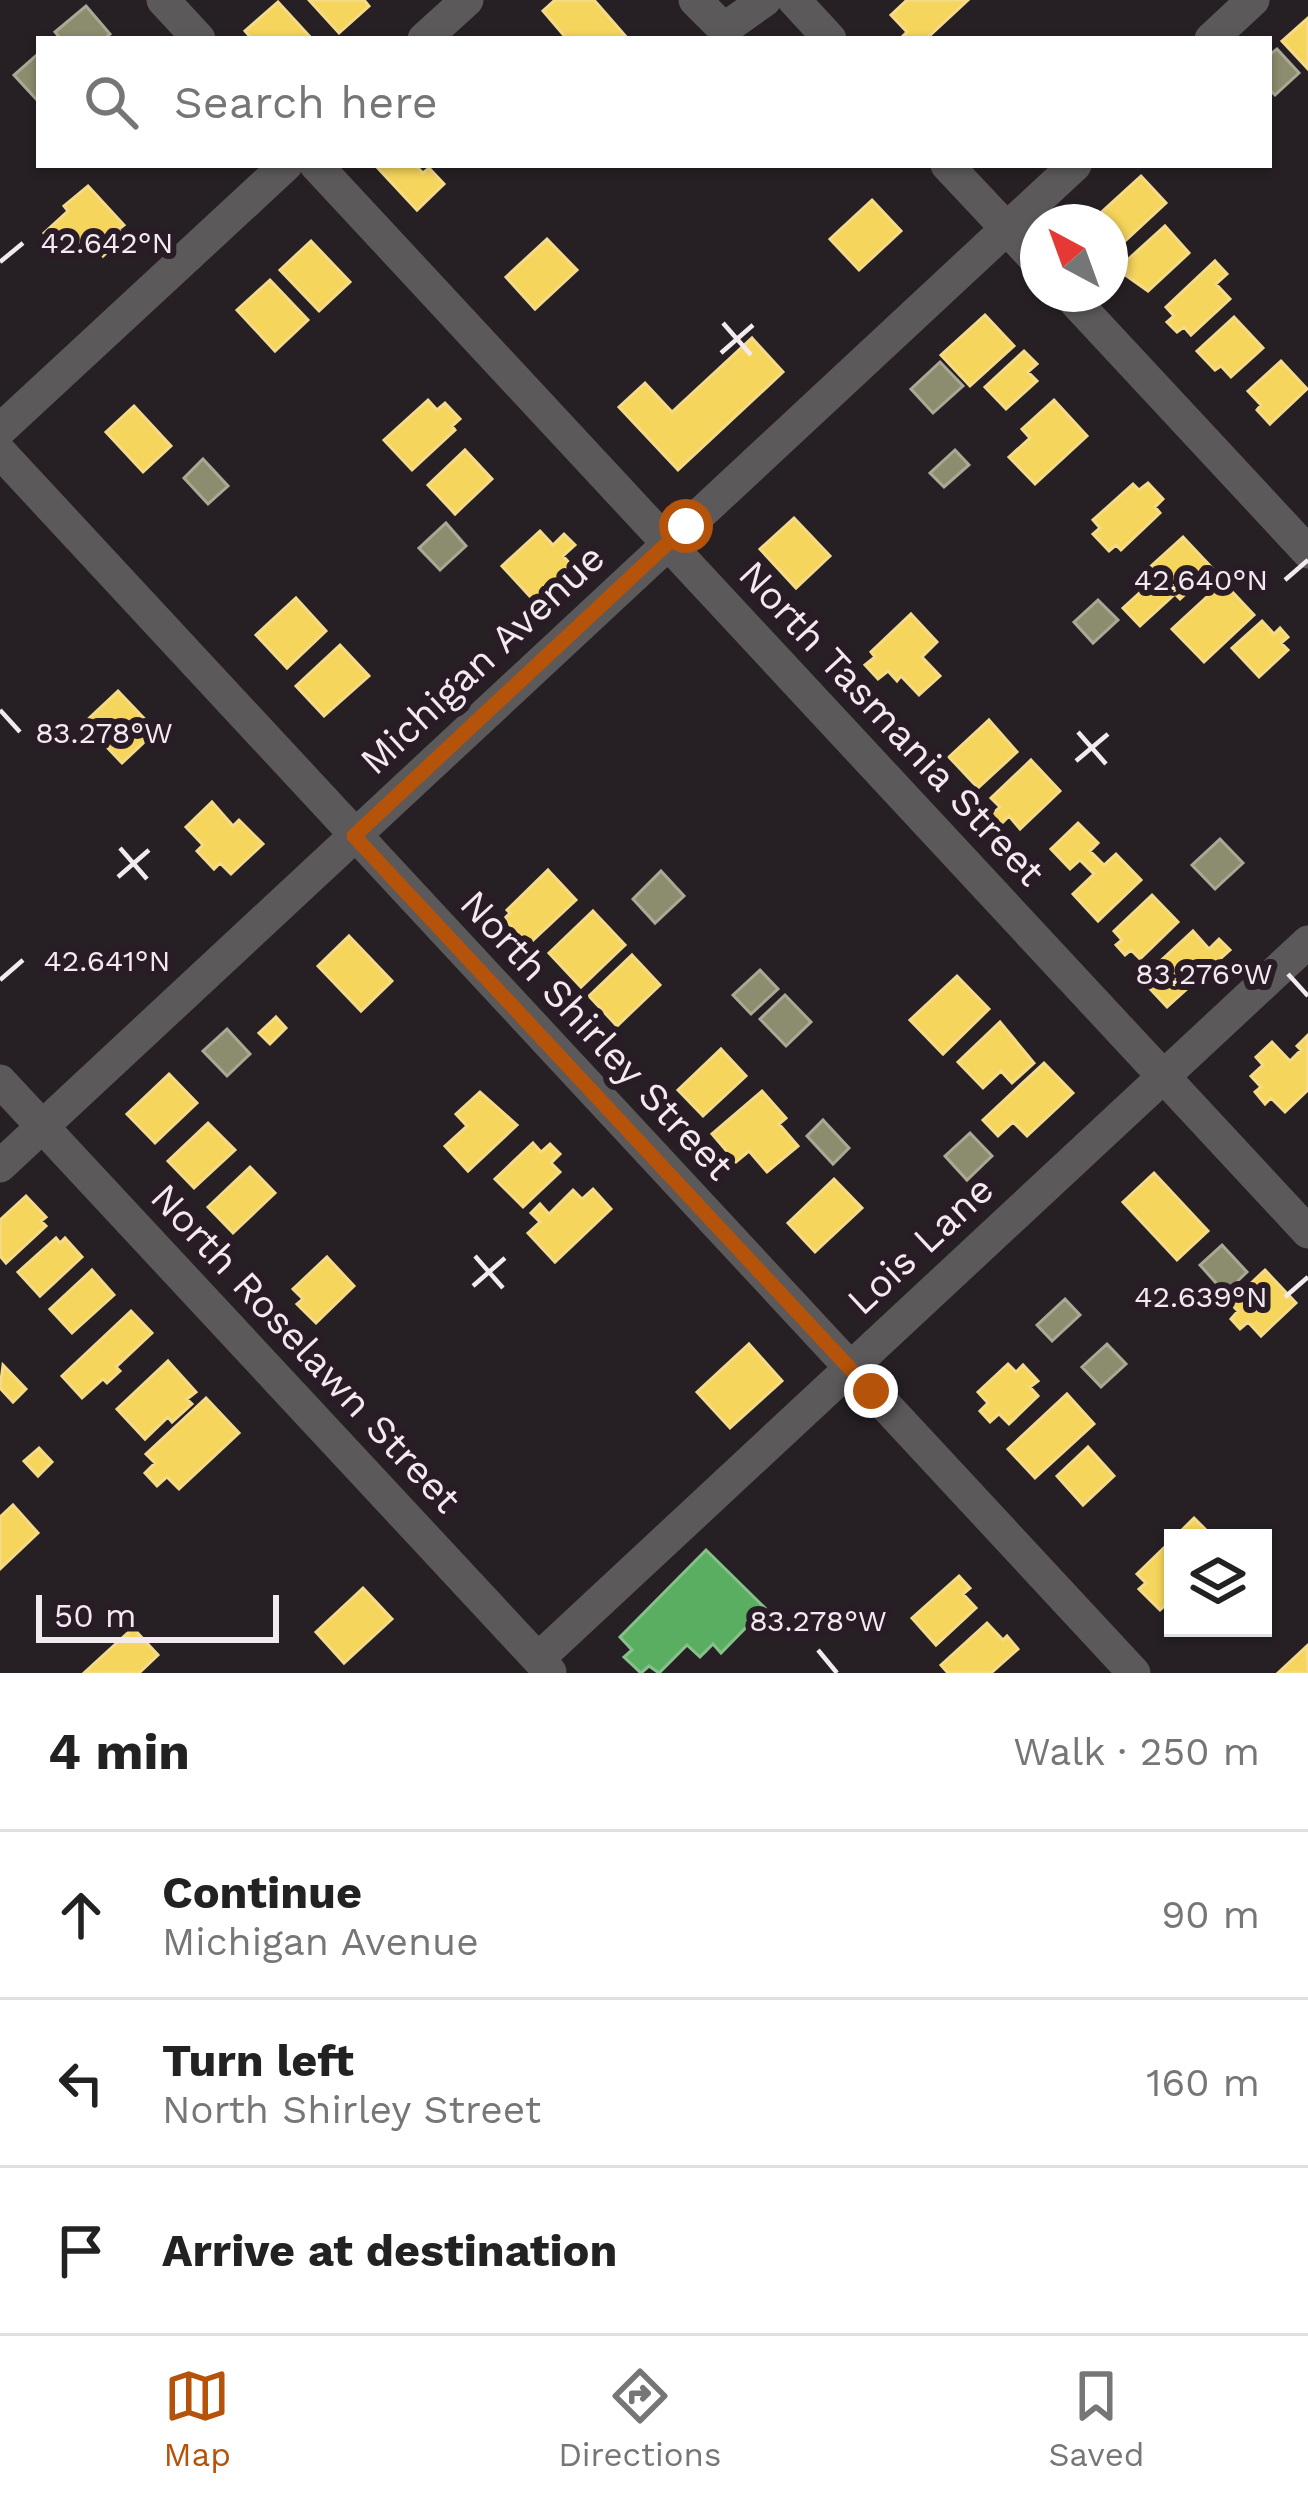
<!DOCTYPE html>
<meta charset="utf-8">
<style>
body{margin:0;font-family:"Work Sans",sans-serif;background:#f2f2f2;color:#222}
.controls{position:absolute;right:36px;bottom:36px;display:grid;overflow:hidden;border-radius:0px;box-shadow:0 3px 9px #0004}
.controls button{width:108px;height:108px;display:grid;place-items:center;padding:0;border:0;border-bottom:3px solid #e0e0e0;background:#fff;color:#222;font:60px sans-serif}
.compass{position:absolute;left:1020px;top:204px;width:108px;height:108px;border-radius:50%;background:#fff;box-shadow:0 3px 9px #0004;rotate:319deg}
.scale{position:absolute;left:36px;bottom:30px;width:243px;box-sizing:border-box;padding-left:12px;border:6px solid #f3eaf0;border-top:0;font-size:33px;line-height:42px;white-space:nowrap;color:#f3eaf0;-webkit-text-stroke:9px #2a1c27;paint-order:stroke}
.stop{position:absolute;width:36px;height:36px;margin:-27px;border:9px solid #b45309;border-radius:50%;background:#fff}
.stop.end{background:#b45309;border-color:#fff;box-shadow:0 3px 12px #0008}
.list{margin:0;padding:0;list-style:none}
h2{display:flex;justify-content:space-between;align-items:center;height:156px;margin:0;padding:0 48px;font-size:51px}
h2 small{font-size:39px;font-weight:400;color:#767676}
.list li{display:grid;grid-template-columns:78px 1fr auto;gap:36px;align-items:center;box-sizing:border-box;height:168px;padding:0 48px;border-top:3px solid #e0e0e0}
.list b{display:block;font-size:45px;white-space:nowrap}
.list p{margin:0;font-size:39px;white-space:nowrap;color:#767676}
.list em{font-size:39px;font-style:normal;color:#767676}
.icon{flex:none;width:66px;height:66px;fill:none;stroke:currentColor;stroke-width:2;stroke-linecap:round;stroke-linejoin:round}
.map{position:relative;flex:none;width:1308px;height:1673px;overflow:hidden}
.search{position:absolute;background:#fff;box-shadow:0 3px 9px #0004;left:36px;right:36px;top:36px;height:132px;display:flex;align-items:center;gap:30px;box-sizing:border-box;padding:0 42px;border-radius:0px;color:#767676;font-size:45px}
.sheet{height:660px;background:#fff}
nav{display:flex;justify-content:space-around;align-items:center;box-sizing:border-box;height:168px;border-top:3px solid #e0e0e0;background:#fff;font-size:33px;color:#767676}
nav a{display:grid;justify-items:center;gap:6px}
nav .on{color:#b45309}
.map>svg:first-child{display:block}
.homes{fill:#f6d55c;stroke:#f5db88;stroke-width:3}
.public{fill:#5aae61;stroke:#88c08c;stroke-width:3}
.industry{fill:#8c8c6e;stroke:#aba895;stroke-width:3}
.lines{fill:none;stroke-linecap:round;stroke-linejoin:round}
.minor{stroke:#5c595b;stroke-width:33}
.route{stroke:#b45309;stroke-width:15}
.ticks{fill:none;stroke:#f3eaf0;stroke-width:4.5}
.labels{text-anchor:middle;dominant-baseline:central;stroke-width:12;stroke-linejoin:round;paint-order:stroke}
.street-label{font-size:39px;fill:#f3eaf0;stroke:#2a1c27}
.ticks-label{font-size:30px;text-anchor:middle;fill:#f3eaf0;stroke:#2a1c27;stroke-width:12;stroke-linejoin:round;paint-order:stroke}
</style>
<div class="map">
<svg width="1308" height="1673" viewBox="0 0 1308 1673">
<rect width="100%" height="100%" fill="#262025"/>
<path class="homes" d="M309 0H364L369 6 339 33Z
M555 0H594L628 39H567L543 11Z
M907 0H968L926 39H900L907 32 891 15Z
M278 2 312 39H252L245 31Z
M1308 18V69L1282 41Z
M375 165H415L423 173 429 168 444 184 417 210Z
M1141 176 1166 203 1113 252 1110 222 1093 220Z
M88 186 124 225 119 229 125 235 103 256 97 249 91 255 80 244 65 257 44 233 68 211 64 206Z
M872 200 901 231 859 270 830 239Z
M1165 226 1189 253 1148 291 1124 274 1128 270 1123 264Z
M547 239 577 270 535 309 506 277Z
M311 241 350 282 319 311 280 270Z
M1215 261 1227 274 1216 284 1230 299 1191 335 1184 327 1177 332 1167 322 1174 316 1166 307Z
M270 280 308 320 275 351 237 310Z
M985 315 1014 346 970 386 941 355Z
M1234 317 1263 348 1231 377 1221 366 1215 370 1197 351Z
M752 338 783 372 678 470 619 407 645 383 672 412Z
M1024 351 1037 364 1028 372 1037 381 1006 409 985 387Z
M1281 361 1307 389 1270 424 1257 410 1261 405 1248 391Z
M428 400 437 410 445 403 460 419 452 426 455 430 412 470 384 440Z
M1054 400 1087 436 1035 484 1009 457 1030 438 1022 429Z
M134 406 171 446 143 472 106 432Z
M465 450 492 479 455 514 428 485Z
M1148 483 1163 499 1155 507 1160 513 1121 550 1116 545 1109 551 1093 534 1100 528 1093 520 1133 484 1139 490Z
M794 518 830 556 796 588 760 549Z
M540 531 553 545 564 534 575 545 563 556 574 568 537 604 502 566Z
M1183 537 1213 569 1180 599 1175 594 1140 626 1123 608 1158 576 1150 567Z
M1223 582 1254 615 1204 662 1172 629Z
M296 598 326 631 287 668 256 635Z
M911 614 937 642 922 657 940 676 919 695 901 676 897 681 888 671 878 679 865 665 875 657 871 652Z
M1262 621 1274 634 1280 628 1288 637 1281 643 1288 650 1259 677 1232 648Z
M340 645 369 676 324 716 296 686Z
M118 691 156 731 122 763 84 723Z
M989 720 1017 752 978 788 949 757Z
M1031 760 1060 791 1020 829 1009 816 1000 825 991 815 1000 807 991 798Z
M212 802 233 826 239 820 263 844 231 874 220 863 214 869 197 851 203 845 186 827Z
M1078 823 1098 843 1090 851 1104 865 1116 854 1141 880 1098 921 1073 894 1094 874 1080 860 1070 869 1051 849Z
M548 870 576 900 529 944 504 919 510 913 507 910Z
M1152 895 1178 922 1140 959 1131 950 1125 955 1116 945 1122 940 1114 931Z
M593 911 625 945 581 987 549 953Z
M1193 931 1209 949 1219 939 1230 950 1167 1007 1141 979Z
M349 936 392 981 361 1011 318 966Z
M632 955 660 985 617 1026 589 996Z
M957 976 989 1009 943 1054 910 1020Z
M276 1017 286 1028 270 1044 259 1033Z
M1000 1022 1034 1063 1012 1083 1001 1071 983 1088 958 1062Z
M1308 1035V1090L1285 1112 1271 1098 1265 1104 1255 1092 1261 1087 1251 1076 1263 1065 1256 1057 1272 1042 1290 1061 1301 1050 1297 1046Z
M721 1049 746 1076 703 1116 678 1090Z
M1044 1063 1073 1093 1027 1136 1013 1122 998 1136 983 1120Z
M169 1074 197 1103 155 1143 127 1114Z
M762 1091 786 1118 779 1124 798 1146 767 1172 749 1151 736 1162 712 1134Z
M480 1092 517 1125 468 1171 445 1146 467 1126 456 1114Z
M208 1123 235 1150 194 1188 168 1161Z
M533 1143 541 1152 550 1144 560 1154 551 1163 560 1172 523 1207 495 1179Z
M250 1167 275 1193 233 1233 208 1207Z
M1154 1173 1208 1231 1177 1260 1123 1202Z
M834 1179 862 1208 815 1252 788 1223Z
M593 1189 611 1209 555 1262 528 1233 540 1222 531 1213 540 1204 549 1214 573 1190 582 1199Z
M26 1196 46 1217 41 1221 46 1226 6 1263 0 1256V1220Z
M56 1238 60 1243 65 1238 82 1257 40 1296 18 1272Z
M327 1257 354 1286 316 1323 297 1304 303 1299 293 1289Z
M92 1270 114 1295 72 1333 50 1309Z
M1265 1270 1296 1303 1261 1336 1248 1322 1240 1329 1231 1319 1238 1311 1230 1303Z
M131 1311 152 1333 116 1367 120 1371 107 1383 103 1379 82 1398 62 1376Z
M749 1344 782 1381 730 1428 697 1392Z
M168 1361 196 1392 187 1399 192 1404 172 1422 168 1417 145 1439 117 1409Z
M1008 1364 1016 1372 1023 1365 1038 1381 1030 1387 1038 1396 1009 1424 999 1414 990 1422 980 1411 988 1403 978 1392Z
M3 1365 26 1389 13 1402 0 1388Z
M1067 1394 1094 1424 1035 1478 1008 1449Z
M206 1398 239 1433 179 1489 167 1477 157 1486 145 1473 155 1463 146 1454Z
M1088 1447 1114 1476 1083 1505 1057 1476Z
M39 1448 52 1462 38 1476 24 1461Z
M13 1505 38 1533 0 1569V1517Z
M1194 1518 1214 1538H1174Z
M1173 1539V1598L1160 1610 1139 1589 1146 1583 1137 1574Z
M959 1576 970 1588 963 1594 976 1608 936 1645 912 1618Z
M363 1588 392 1619 344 1663 316 1632Z
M987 1623 1003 1640 1007 1636 1018 1649 991 1673H948L941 1665Z
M133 1628 158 1655 139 1673H84Z
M1307 1646 1308 1673H1278Z"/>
<path class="public" d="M706 1550 765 1608 721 1653 713 1644 700 1657 687 1645 659 1673 649 1666 641 1673 624 1657 632 1650 620 1637Z"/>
<path class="industry" d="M86 6 110 34 104 39H61L55 32Z
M1277 49 1299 73 1275 95 1269 89V55Z
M39 53V100L38 101 14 75Z
M940 362 963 386 933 413 911 389Z
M955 450 969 465 944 487 930 473Z
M203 459 228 486 208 504 184 478Z
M446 523 466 546 440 570 419 548Z
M1098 600 1118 620 1093 643 1074 622Z
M1220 839 1243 863 1215 889 1192 865Z
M661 871 684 896 655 923 633 899Z
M760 970 778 989 751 1014 733 995Z
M785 995 811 1022 786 1046 760 1019Z
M227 1029 250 1054 227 1076 203 1051Z
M823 1120 849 1148 833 1164 807 1136Z
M970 1133 992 1156 967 1180 945 1156Z
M1222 1245 1247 1272 1225 1293 1200 1265Z
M1065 1299 1080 1315 1052 1341 1037 1325Z
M1107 1344 1126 1364 1101 1387 1082 1367Z"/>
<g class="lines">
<path class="minor" d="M163 0 199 39
M695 0 724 29 765 0
M794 0 830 39
M424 39 467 0
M1211 39 1253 0
M316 165 1308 1232
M947 165 1038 262
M1068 294 1308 552
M0 430 286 165
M0 452 1134 1673
M0 1081 550 1672
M0 1166 1075 165
M538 1659 1308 942"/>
</g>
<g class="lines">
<path class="route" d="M686 526 354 836 871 1391"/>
</g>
<path class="ticks" d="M0 262 23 243M723 323 751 355M721 353 753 325M1285 580 1308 560M0 710 20 732M1078 732 1106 764M1076 761 1108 734M120 848 147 879M118 877 149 850M1288 974 1308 996M0 980 23 960M475 1256 503 1288M473 1286 505 1258M1285 1297 1308 1277M818 1650 837 1673"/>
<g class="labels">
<g class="street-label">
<text transform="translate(482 659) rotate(-43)">Michigan Avenue</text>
<text transform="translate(892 723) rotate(47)">North Tasmania Street</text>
<text transform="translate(597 1035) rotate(47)">North Shirley Street</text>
<text transform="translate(920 1245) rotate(-43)">Lois Lane</text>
<text transform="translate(306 1348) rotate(47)">North Roselawn Street</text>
</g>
</g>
<g class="ticks-label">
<text x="107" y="253">42.642°N</text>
<text x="1201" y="590">42.640°N</text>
<text x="104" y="743">83.278°W</text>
<text x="107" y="971">42.641°N</text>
<text x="1204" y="984">83.276°W</text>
<text x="1201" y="1307">42.639°N</text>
<text x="818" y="1631">83.278°W</text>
</g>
</svg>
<div class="controls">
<button><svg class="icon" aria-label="layers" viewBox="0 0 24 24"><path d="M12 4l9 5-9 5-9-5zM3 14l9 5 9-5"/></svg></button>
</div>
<svg class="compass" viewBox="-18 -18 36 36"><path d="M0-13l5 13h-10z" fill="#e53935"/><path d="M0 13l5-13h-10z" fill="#767676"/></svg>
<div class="scale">50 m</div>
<div class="stop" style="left:686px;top:526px"></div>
<div class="stop end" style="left:871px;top:1391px"></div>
<div class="search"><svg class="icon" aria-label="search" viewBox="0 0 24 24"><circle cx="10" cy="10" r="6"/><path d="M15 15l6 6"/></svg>Search here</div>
</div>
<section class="sheet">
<h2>4 min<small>Walk · 250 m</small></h2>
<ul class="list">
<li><svg class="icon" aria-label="ahead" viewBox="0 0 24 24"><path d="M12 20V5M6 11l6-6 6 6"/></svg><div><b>Continue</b><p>Michigan Avenue</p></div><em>90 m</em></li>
<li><svg class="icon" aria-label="left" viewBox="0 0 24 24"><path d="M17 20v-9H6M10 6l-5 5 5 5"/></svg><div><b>Turn left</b><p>North Shirley Street</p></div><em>160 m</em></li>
<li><svg class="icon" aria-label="arrive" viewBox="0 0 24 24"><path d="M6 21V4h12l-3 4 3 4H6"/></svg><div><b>Arrive at destination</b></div></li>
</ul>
</section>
<nav>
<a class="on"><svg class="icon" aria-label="map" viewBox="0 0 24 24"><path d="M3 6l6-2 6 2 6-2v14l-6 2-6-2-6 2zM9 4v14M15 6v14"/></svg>Map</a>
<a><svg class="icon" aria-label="directions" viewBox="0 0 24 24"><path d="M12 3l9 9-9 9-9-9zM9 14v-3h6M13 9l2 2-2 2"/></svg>Directions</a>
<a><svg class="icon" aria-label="saved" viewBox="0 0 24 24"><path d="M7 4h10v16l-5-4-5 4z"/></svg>Saved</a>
</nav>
